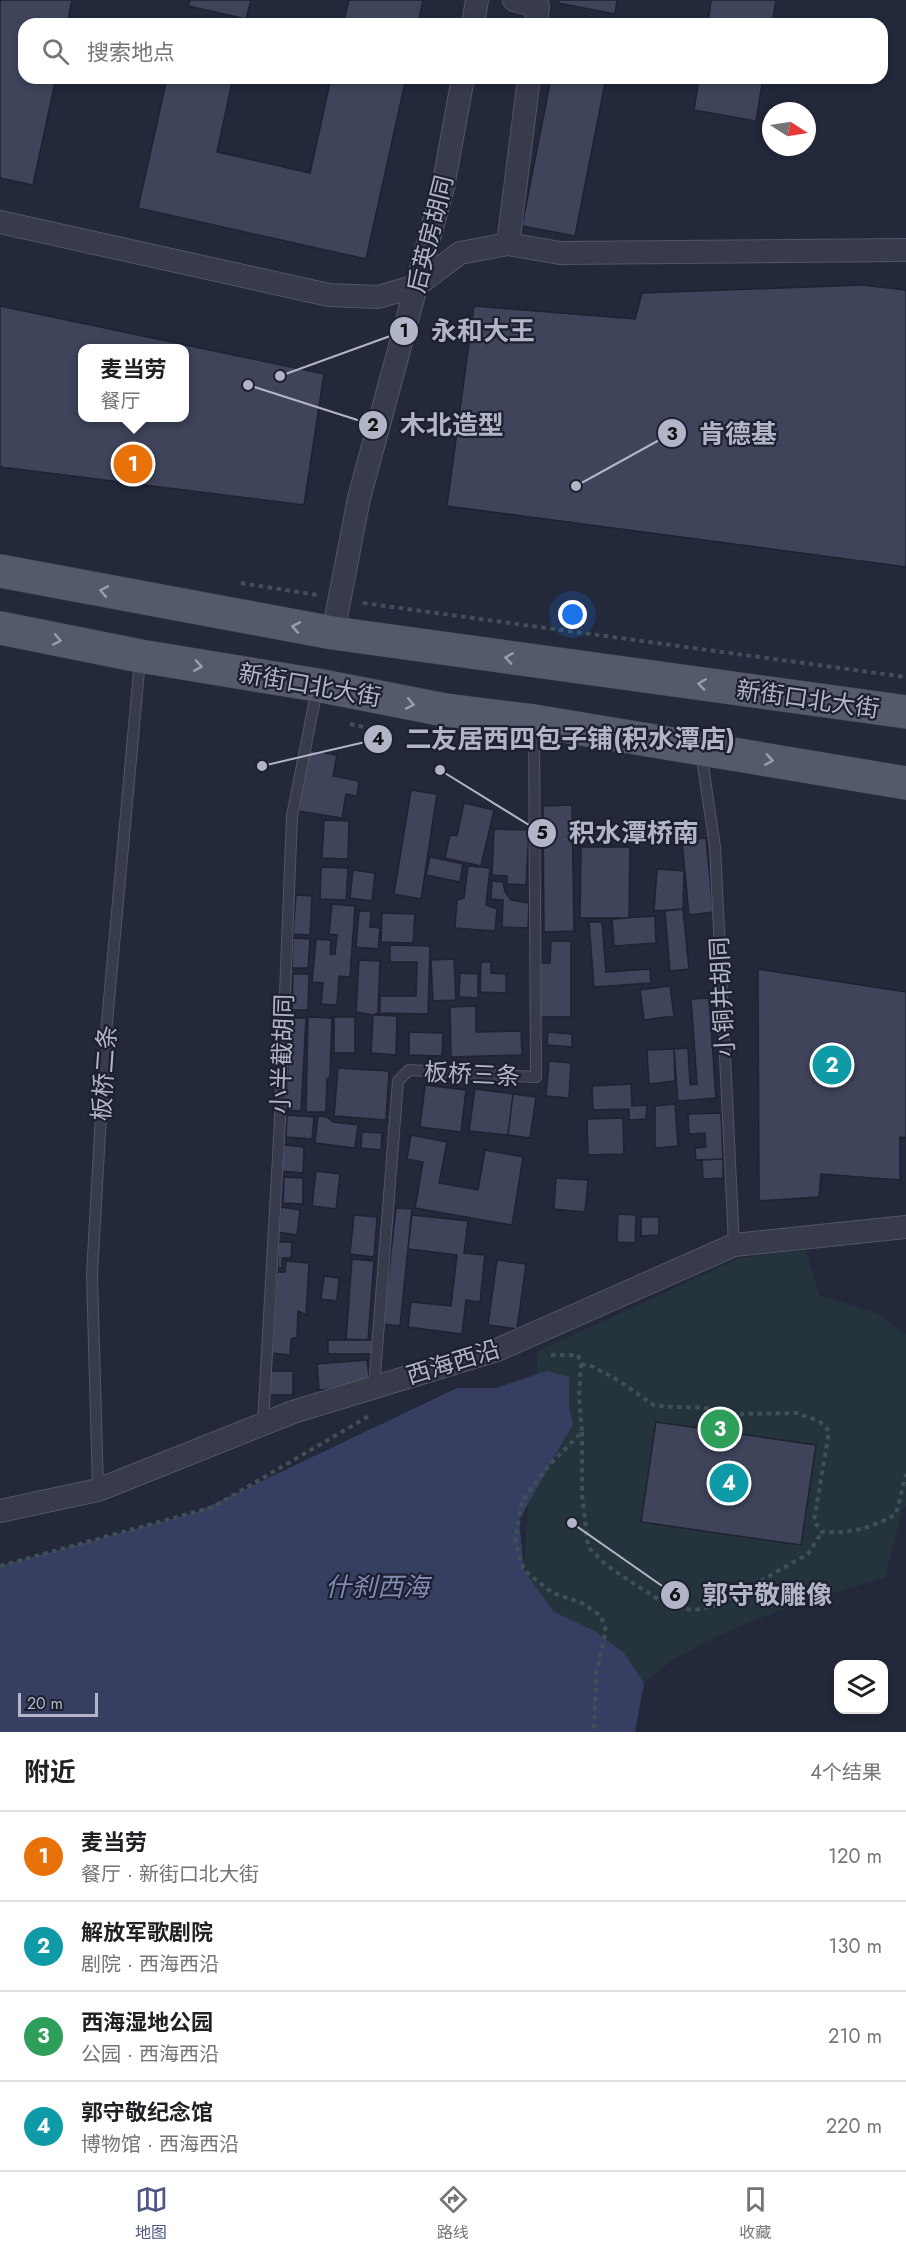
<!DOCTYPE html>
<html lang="zh">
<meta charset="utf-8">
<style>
body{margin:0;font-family:Jost,"Noto Sans SC",sans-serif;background:#f2f2f2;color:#202124}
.controls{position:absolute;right:18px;bottom:18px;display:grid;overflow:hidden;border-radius:12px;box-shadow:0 3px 9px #0003}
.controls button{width:54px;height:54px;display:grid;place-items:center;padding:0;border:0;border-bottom:2px solid #e0e0e0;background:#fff;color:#202124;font:30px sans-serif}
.compass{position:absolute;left:762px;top:102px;width:54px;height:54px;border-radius:50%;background:#fff;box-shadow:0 3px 9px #0003;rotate:102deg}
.scale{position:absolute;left:18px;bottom:15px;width:80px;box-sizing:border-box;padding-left:6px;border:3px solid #b2b5c7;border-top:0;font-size:16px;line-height:21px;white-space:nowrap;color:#b2b5c7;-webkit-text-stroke:4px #1c2030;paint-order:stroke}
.you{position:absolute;left:573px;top:615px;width:21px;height:21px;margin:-15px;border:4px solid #fff;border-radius:50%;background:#1a73e8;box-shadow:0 0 0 9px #1a73e833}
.badge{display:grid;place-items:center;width:39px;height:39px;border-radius:50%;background:#4e5783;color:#fff;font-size:20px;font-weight:700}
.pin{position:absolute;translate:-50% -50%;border:3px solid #fff;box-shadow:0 2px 6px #0006}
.popup{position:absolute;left:78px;top:344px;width:111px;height:78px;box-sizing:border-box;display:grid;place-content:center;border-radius:12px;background:#fff;filter:drop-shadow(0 2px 4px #0005);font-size:20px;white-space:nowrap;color:#757577}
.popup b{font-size:22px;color:#202124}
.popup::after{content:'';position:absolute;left:50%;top:100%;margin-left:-12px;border:12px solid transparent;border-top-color:#fff}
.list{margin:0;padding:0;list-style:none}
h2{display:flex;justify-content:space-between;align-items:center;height:78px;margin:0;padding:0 24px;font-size:26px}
h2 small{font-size:20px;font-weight:400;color:#757577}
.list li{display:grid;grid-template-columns:39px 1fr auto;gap:18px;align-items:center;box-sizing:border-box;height:90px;padding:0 24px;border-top:2px solid #e0e0e0}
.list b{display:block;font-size:22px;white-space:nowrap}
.list p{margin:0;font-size:20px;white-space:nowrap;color:#757577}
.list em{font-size:20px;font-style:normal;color:#757577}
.icon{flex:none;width:33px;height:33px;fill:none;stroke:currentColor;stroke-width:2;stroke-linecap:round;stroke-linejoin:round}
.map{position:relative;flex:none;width:906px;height:1732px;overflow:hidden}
.search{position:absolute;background:#fff;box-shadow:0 3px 9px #0003;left:18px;right:18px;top:18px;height:66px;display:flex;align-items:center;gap:15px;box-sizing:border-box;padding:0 21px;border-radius:18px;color:#757577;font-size:22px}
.sheet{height:438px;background:#fff}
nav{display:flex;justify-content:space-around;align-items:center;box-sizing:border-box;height:84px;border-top:2px solid #e0e0e0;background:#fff;font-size:16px;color:#757577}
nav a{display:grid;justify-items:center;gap:3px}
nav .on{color:#4e5783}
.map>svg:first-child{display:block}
.green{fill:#25343c}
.water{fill:#363f62}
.building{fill:#3f445b;stroke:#1e2232;stroke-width:1.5;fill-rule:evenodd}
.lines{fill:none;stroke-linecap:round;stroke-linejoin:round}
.lane-casing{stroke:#525566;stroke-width:12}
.street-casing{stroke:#525566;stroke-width:24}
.primary-casing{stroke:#404454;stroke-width:34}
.path{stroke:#405056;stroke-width:4;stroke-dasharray:4.5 4.5;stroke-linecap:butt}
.lane{stroke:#373b4b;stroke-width:10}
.street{stroke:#373b4b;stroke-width:22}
.primary{stroke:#54596c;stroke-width:33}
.oneway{stroke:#9a9eb0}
.labels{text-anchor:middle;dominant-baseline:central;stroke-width:4.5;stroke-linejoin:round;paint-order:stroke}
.street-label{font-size:24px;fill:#b2b5c7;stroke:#1c2030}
.water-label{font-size:26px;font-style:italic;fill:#818bb3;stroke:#1c2030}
.leader{fill:none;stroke:#b2b5c7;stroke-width:2}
.callout-dot{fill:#b2b5c7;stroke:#1c2030;stroke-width:2}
.mark-label{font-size:18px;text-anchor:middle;font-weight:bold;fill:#111}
.callout-label{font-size:26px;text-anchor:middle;font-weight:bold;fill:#b2b5c7;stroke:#1c2030;stroke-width:4.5;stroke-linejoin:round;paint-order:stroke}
</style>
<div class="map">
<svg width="906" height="1732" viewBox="0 0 906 1732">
<rect width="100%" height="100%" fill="#23283b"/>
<path class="green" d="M806 1250 819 1295 878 1314 906 1335V1507H903L885 1577C813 1600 738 1620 673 1660 663 1666 653 1676 644 1683L624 1653 595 1631 554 1612 524 1570 538 1351 740 1258Z"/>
<path class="water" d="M547 1371 569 1377V1407L573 1424 519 1520 524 1570 554 1612 595 1631 624 1653 644 1683 635 1732H0V1566L197 1512 457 1388H496Z"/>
<path class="building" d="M0 0H72L67 24H24V78H56L33 185 0 178Z
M190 0H251L246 19 188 6Z
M349 0H423L418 24H343Z
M559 0H617L615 14 558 3Z
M711 0H776L772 24H708Z
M167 78H233L217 152 310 173 331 78H406L366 259 138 208Z
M551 78H606L575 236 522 226Z
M699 78H763L756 121 694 110Z
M862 285 906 290V567L447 506 474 306 635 319 642 293Z
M0 306 324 374 304 505 0 467ZM82 348H184V418H82Z
M308 750 337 755 333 776 359 781 357 796 346 794 342 818 298 811Z
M411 790 437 794 421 899 394 894Z
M464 803 494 810 481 866 445 858 450 835 457 836Z
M572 805 574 931 544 932 543 806Z
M324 820 349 821 348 859 322 858Z
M494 829 529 830 526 885 507 884V876L492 875Z
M706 838 713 912 689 915 682 841Z
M581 847H630L629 918H580Z
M430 857 463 864 460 882 426 875Z
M468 866 490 868 486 905 497 909 495 931 455 928 457 900 464 898Z
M321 867 348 868 346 900 320 899Z
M657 869 684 871 683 909 654 911Z
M353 870 375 873 372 901 350 898Z
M492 881 503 882 505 892 511 900 529 903 528 928 502 927 503 900 491 899Z
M296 895 312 896 310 935 293 934Z
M332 904 355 906 350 977 339 976 337 1005 321 1004 323 983 312 982 316 939 331 940 330 954H335L337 935 329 934Z
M683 909 689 969 670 971 665 911Z
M359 911H371L370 927 380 928 378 949 356 947Z
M382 913 415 914 413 943 381 942Z
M655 916 656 943 614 946 612 919Z
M589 922H602L606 972 650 969 651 983 594 987Z
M293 938 310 939 308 968H292Z
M551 941H571V1017H538V963H550Z
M390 945 430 946 428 1014 380 1013V996H416L417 962H390Z
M454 959 456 1000 433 1001 431 960Z
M359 960 380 961 378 1013 373 1015 356 1012Z
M481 962H491V973L506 974V993L480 992Z
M758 969 906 992V1138L900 1137V1180L821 1174 819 1197 759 1201Z
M460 973 478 974V998L459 997Z
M293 974H309L308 1010H292Z
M670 986 674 1016 644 1020 640 990Z
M709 998 716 1098 678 1101 674 1049 688 1048 690 1085 697 1084 691 999Z
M476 1006V1032L521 1031 522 1055 451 1057 450 1007Z
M373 1015 397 1016 396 1055 371 1053Z
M308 1017 332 1018 330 1077 327 1079 326 1112H306Z
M334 1017H355V1053H334Z
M290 1018H306L301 1111 286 1110Z
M409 1032 443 1033 442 1056 409 1055Z
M548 1032 572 1034V1047L547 1045Z
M674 1049 675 1081 649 1084 647 1050Z
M549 1061 571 1063 569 1098 546 1096Z
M338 1068 389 1071 386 1120 334 1116Z
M631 1084 632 1106 647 1105 646 1119 629 1120V1109L593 1110 592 1086Z
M425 1085 466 1090 461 1132 420 1127Z
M475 1089 513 1094 508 1135 469 1131Z
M513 1094 536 1097 530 1138 508 1135Z
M675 1104 678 1146 655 1148V1106Z
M721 1113 723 1159 696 1160 695 1148 706 1147 705 1133 689 1134 688 1114Z
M287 1115 314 1117 312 1139 286 1137Z
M318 1116 327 1117 333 1122 358 1125 355 1148 315 1143Z
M623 1118 624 1154 588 1155 587 1119Z
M362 1132 382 1133 381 1150 361 1148Z
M411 1135 447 1142 439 1183 478 1190 485 1150 523 1157 512 1225 415 1208 423 1162 407 1159Z
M284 1145 304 1147 303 1173 281 1171Z
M723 1159V1178L703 1179 702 1160Z
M316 1171 340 1174 336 1209 312 1206Z
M284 1177 303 1178V1204L283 1203Z
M556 1178 588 1180 585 1212 554 1209Z
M281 1207 300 1210 297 1235 278 1232Z
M396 1208 412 1209 400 1326 383 1324Z
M618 1214 636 1215 635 1243 617 1242Z
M354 1215 377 1217 374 1257 350 1254Z
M412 1215 468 1221 464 1253 485 1255 480 1302 466 1300 462 1334 408 1327 411 1302 451 1306 457 1255 408 1249Z
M641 1217H659V1235L641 1236Z
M278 1242H292L291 1258H282V1268L278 1267Z
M352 1259 374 1261 368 1340 346 1339Z
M497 1260 526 1264 517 1329 488 1325Z
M286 1261 309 1263 306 1315 298 1311 297 1337 291 1339 290 1355 272 1353 277 1272H285Z
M324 1276 339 1278 337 1301 321 1299Z
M328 1340H372V1354H328Z
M367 1360 370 1385 319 1390 317 1364Z
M270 1371H293V1395H270Z
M656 1422 816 1445 801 1545 641 1522Z"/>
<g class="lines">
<defs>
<path id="lane" d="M701 752 715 847 734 1245
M374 1387 398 1081 409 1070 536 1077 534 724
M263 1424 280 1120 292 816 317 689
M98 1490 92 1274 105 1044 140 660"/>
<path id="street" d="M514 0 538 6 536 24
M473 24 477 0
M0 222 329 295 378 297 416 286 460 253 508 244 560 253 906 250
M508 244 529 78
M333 633 359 498 443 187 463 78
M0 1511 98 1490 293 1412 497 1350 734 1245 906 1227"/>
<path id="primary" d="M0 571 333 633 906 712
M0 628 140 656 317 685 445 710 534 721 906 783"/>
</defs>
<use href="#lane" class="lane-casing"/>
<use href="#street" class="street-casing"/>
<use href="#primary" class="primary-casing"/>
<path class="path" d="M241 583 317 595
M363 603 906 677
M350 724 378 730
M551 1355H578L581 1364 579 1396 582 1432 549 1465 522 1501 515 1542 524 1570 551 1592 582 1603 601 1616 606 1631 596 1674 594 1732
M581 1364 591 1366 618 1380 655 1406 705 1408 741 1414 797 1413 819 1421 829 1431 814 1521 822 1532C850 1534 872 1528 896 1514L906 1474
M582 1432V1494L588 1547 604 1563 622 1576 670 1607 694 1610 716 1606 808 1554 822 1532
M0 1566 213 1507 369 1416"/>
<use href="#lane" class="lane"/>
<use href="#street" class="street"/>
<use href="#primary" class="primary"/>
</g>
<defs><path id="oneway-chevron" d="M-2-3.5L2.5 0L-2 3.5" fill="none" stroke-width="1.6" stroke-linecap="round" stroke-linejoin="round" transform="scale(1.5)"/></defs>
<g class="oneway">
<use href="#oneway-chevron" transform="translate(104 591) rotate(-169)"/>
<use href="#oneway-chevron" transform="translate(296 627) rotate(-170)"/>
<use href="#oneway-chevron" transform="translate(57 640) rotate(11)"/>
<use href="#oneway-chevron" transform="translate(509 658) rotate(-172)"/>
<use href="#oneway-chevron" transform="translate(198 666) rotate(9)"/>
<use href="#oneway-chevron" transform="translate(702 684) rotate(-172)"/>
<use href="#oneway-chevron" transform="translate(410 704) rotate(11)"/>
<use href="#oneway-chevron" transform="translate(769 760) rotate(9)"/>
</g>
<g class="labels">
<g class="street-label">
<text transform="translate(430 234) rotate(-76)">后英房胡同</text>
<text transform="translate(310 685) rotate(10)">新街口北大街</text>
<text transform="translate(808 699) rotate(8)">新街口北大街</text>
<text transform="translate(722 997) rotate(-93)">小铜井胡同</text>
<text transform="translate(282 1054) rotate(-88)">小半截胡同</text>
<text transform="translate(104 1073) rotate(-86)">板桥二条</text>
<text transform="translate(472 1074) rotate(3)">板桥三条</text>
<text transform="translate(453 1362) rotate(-17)">西海西沿</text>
</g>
<g class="water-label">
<text x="377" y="1587">什刹西海</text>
</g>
</g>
<path class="leader" d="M280 376L404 331M248 385L373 425M576 486L672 433M262 766L378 739M440 770L542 833M572 1523L675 1595"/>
<g class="callout-dot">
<circle cx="280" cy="376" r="6"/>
<circle cx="248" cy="385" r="6"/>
<circle cx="576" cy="486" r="6"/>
<circle cx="262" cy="766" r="6"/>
<circle cx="440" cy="770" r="6"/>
<circle cx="572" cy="1523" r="6"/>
<circle cx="404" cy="331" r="15"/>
<circle cx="373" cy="425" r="15"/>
<circle cx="672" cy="433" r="15"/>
<circle cx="378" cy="739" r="15"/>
<circle cx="542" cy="833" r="15"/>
<circle cx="675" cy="1595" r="15"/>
</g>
<g class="mark-label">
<text x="404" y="337">1</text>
<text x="373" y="431">2</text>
<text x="672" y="440">3</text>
<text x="378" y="745">4</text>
<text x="542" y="839">5</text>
<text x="675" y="1601">6</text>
</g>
<g class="callout-label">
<text x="483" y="340">永和大王</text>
<text x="452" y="434">木北造型</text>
<text x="738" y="443">肯德基</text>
<text x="570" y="748">二友居西四包子铺(积水潭店)</text>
<text x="634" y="842">积水潭桥南</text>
<text x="767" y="1604">郭守敬雕像</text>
</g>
</svg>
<div class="controls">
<button><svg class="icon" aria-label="layers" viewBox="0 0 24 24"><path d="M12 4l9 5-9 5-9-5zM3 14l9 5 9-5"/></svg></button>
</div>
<svg class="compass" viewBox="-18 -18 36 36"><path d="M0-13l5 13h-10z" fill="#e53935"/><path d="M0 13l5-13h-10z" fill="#757577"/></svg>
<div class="scale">20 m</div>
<div class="you"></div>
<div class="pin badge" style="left:133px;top:464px;background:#e8710a">1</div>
<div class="popup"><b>麦当劳</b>餐厅</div>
<div class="pin badge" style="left:832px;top:1065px;background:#0f9aa8">2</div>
<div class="pin badge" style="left:720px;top:1429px;background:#2e9e5b">3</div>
<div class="pin badge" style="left:729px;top:1483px;background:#0f9aa8">4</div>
<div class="search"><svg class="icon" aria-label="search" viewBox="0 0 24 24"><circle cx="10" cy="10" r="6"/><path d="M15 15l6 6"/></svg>搜索地点</div>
</div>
<section class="sheet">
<h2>附近<small>4个结果</small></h2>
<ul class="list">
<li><span class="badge" style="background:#e8710a">1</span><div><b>麦当劳</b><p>餐厅 · 新街口北大街</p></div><em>120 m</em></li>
<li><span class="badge" style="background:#0f9aa8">2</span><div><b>解放军歌剧院</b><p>剧院 · 西海西沿</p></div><em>130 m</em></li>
<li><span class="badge" style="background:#2e9e5b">3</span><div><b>西海湿地公园</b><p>公园 · 西海西沿</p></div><em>210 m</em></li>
<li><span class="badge" style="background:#0f9aa8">4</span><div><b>郭守敬纪念馆</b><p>博物馆 · 西海西沿</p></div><em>220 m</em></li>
</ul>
</section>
<nav>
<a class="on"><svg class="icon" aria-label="map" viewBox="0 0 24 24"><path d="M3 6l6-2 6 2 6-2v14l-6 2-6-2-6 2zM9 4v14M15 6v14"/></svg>地图</a>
<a><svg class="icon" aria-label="directions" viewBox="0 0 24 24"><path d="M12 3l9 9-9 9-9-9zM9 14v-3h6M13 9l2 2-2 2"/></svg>路线</a>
<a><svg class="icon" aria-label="saved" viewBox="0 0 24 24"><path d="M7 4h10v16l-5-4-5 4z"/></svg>收藏</a>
</nav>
